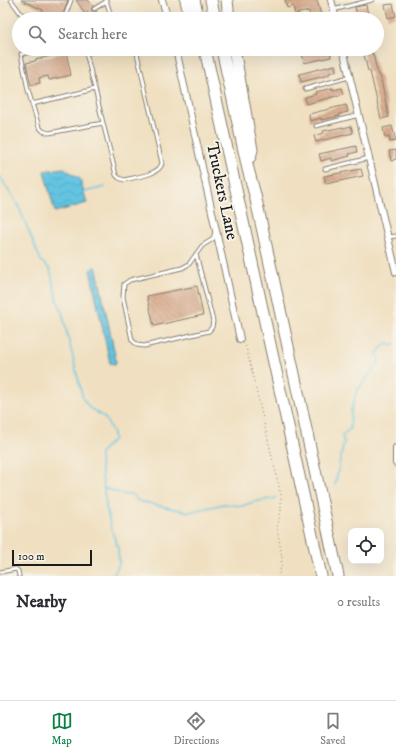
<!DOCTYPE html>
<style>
body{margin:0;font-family:"IM FELL DW Pica",serif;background:#f2f2f3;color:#2b2b33}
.controls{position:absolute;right:12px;bottom:12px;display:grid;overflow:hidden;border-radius:8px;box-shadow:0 4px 16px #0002}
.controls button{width:36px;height:36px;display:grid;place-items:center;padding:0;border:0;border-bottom:1px solid #e1e1e2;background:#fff;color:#2b2b33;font:20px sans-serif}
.scale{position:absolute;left:12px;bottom:10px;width:80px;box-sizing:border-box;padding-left:4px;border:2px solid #1c1c1c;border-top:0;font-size:11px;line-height:14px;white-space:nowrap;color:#1c1c1c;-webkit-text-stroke:3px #f7f3e8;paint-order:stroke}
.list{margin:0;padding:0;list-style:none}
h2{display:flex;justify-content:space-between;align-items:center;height:52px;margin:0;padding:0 16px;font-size:17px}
h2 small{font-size:13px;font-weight:400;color:#7c7c81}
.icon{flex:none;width:22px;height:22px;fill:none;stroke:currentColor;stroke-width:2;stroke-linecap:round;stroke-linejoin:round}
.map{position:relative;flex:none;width:396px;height:576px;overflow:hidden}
.search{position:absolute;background:#fff;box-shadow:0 4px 16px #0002;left:12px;right:12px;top:12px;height:44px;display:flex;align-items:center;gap:10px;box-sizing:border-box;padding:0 14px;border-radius:22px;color:#7c7c81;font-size:15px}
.sheet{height:124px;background:#fff}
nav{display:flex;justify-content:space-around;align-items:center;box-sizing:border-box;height:56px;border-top:1px solid #e1e1e2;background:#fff;font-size:11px;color:#7c7c81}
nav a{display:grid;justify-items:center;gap:2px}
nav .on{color:#0b8043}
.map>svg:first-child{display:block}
.water{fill:url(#water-waves);stroke:#40707f}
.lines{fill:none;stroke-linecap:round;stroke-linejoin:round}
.stream{stroke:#64c4e2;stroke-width:1.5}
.building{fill:url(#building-back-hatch)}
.lane-casing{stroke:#867e6e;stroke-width:5}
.street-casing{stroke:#867e6e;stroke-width:8}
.highway-casing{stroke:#867e6e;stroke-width:13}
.path{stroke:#867e6e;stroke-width:1;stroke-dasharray:1 3;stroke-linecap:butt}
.lane{stroke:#fff;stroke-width:3}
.street{stroke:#fff;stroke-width:6}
.highway{stroke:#fff;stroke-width:11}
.labels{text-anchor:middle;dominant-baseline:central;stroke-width:4;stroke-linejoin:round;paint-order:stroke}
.street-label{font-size:17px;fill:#1c1c1c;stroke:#f7f3e8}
</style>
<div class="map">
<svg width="396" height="576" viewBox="0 0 396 576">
<defs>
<pattern id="water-waves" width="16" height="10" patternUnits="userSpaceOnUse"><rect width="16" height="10" fill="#64c4e2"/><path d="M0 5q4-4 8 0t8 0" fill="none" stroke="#56a8c1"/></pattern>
<pattern id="building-back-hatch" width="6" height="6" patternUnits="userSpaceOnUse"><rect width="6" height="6" fill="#d8ac8f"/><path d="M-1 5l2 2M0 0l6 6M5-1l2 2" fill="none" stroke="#b9937b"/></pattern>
</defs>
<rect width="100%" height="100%" fill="#f7f3e8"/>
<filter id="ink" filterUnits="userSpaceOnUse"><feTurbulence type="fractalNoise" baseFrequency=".025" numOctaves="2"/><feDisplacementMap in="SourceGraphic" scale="8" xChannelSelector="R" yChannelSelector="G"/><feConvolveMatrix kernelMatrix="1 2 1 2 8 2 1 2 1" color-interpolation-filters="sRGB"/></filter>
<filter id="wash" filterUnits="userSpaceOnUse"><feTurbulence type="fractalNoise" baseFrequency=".012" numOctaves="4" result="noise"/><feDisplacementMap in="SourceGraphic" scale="16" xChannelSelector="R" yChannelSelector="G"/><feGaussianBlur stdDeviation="0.9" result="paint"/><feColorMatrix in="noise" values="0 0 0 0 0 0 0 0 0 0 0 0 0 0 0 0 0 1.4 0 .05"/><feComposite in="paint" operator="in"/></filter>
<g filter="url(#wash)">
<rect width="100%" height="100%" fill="#f0e0c1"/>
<path class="water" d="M64 168 80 179 87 203 55 212 44 171Z
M94 267H96L97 270 115 355 116 363 114 364 110 363 90 270Z"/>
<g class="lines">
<path class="stream" d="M0 177 18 205 41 261 50 269 57 300 62 312 83 399 90 408 105 418 112 431 114 439 100 453V461L106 506 111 528 118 548 119 564 113 576
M84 192 105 187
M335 485 344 442 342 435 350 429 351 411 357 391 379 362 377 353 384 345 387 343 391 345 396 344
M104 488 126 495 132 494 138 501 189 512 224 504 242 506 253 502 276 498"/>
</g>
<g id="blocks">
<path class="building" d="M21 0H68L62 17 60 16 59 19H44L45 16 42 14 43 10Z
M76 0H88L93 6 91 9 92 11H96L101 19H89L88 17 89 14 88 12H84Z
M285 0H317L321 15 310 17 309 11 295 14 293 6 287 8Z
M393 4 396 16 388 18 385 5Z
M366 5 369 19H358L355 7Z
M313 49H330L331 57 304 63 302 52Z
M371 50 372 54H373L378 75H380L389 117 381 119 370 71H368L363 51Z
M66 52 71 75 49 80 48 76 39 78 40 83 31 85 26 63 35 61V60Z
M335 65 336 71 329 73V75L301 82 299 74Z
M333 88V90L342 88 344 94 306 104 305 97 316 94 315 92Z
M346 105 348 112 339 114 340 116 321 120V118L310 121 309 114Z
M351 126 353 133 316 142 314 136 324 133 323 131 343 127V128Z
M392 126 396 141 390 142 389 137 385 138 383 128Z
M356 146 357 152 349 154 350 156 331 161V158L321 161 319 154Z
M396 150V159L391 161 389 151Z
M361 169 363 176 326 184 324 176Z
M197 286 203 315 154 326 147 296Z"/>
</g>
</g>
<g filter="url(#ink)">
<use href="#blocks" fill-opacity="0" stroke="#867e6e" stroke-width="1"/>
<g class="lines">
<defs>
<path id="lane" d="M11 0 25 19
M106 0 112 19
M94 9 107 1
M333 10 372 0
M64 19 71 0
M78 19 86 14
M43 49 21 54 28 90 39 127 43 131 49 133 103 123 116 175 119 178 124 180C135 177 160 175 162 163L136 49
M85 49 95 89
M86 53 108 49
M305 89 349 77
M32 104 95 89 103 123
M316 126 359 115
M325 169 369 158
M388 237 396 236
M196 254 213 321 212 327 209 331 144 346 137 345 132 340 123 297 124 284 130 280 182 268 189 264 202 246 213 239 215 232
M0 572 16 569 18 571 19 576"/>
<path id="street" d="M162 0 168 19
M331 0 336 19
M176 49 240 339
M343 49 396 272
M396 448V463"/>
<path id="highway" d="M186 0 190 19
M194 0 198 19
M211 0 215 19
M227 0 229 19
M205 49 321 576
M222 49 248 169 255 195 338 576
M234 49 252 150 250 157"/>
</defs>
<use href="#lane" class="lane-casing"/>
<use href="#street" class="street-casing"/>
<use href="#highway" class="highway-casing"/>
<path class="path" d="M243 343 246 347 281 495V511L277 528 282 557 281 568 278 576"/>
<use href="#lane" class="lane"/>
<use href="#street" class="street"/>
<use href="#highway" class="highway"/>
</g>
</g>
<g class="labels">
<g class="street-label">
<text transform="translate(222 191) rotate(78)">Truckers Lane</text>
</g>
</g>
</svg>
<div class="controls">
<button><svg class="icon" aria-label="locate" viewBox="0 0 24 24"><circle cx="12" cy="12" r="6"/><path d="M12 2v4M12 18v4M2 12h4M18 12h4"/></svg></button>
</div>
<div class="scale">100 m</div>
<div class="search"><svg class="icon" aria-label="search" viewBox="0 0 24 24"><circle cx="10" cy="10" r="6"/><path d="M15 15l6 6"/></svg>Search here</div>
</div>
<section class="sheet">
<h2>Nearby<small>0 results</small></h2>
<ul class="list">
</ul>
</section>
<nav>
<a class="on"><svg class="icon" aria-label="map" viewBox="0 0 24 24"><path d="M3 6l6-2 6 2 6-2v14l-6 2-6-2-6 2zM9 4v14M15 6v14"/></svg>Map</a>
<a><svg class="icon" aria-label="directions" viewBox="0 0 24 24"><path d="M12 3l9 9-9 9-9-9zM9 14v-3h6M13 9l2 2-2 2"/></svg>Directions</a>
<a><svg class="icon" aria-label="saved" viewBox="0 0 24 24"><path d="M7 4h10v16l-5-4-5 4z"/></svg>Saved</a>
</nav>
